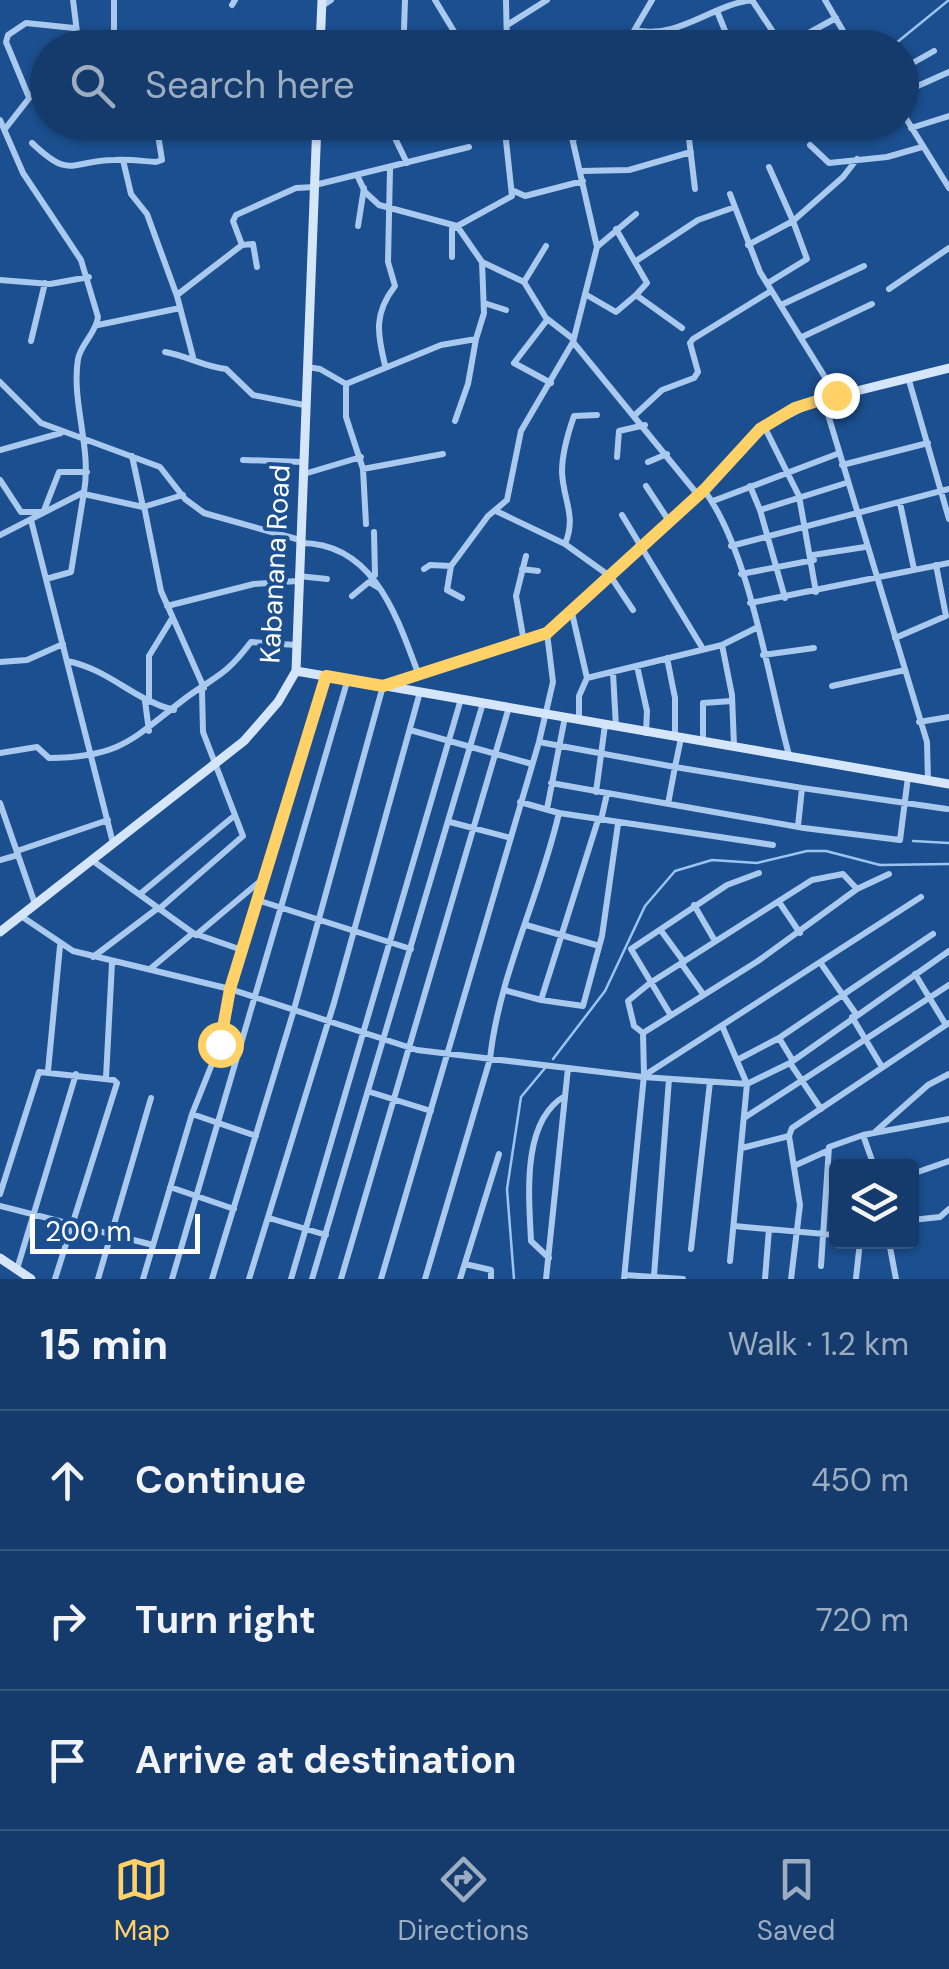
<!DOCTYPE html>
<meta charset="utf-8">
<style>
body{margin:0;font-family:"DM Sans",sans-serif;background:#214673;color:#f1f3f6}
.controls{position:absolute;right:30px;bottom:30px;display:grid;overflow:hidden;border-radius:10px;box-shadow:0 2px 8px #0004}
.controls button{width:90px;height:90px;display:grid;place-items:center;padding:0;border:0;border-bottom:2px solid #33557e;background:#143b6b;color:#f1f3f6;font:50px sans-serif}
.scale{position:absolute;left:30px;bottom:25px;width:170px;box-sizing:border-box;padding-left:10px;border:5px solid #fff;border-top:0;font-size:28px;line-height:35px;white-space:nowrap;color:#fff;-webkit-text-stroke:8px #1b4f8f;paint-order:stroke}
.stop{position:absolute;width:30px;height:30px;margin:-22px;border:8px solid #ffd166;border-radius:50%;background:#fff}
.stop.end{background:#ffd166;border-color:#fff;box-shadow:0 2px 10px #0008}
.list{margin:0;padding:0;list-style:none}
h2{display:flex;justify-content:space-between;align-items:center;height:130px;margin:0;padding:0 40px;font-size:42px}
h2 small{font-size:32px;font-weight:400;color:#9dadc1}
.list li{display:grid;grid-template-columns:65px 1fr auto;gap:30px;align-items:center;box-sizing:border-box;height:140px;padding:0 40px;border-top:2px solid #33557e}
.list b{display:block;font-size:38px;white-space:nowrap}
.list em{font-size:32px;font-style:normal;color:#9dadc1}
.icon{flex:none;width:55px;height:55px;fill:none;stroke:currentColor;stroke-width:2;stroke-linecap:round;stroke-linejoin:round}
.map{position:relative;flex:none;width:949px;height:1279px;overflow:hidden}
.search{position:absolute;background:#143b6b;box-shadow:0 2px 8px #0004;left:30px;right:30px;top:30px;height:110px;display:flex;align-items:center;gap:25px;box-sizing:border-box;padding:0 35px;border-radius:55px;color:#9dadc1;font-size:38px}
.sheet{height:550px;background:#143b6b}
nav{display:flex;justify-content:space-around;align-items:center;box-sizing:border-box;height:140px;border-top:2px solid #33557e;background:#143b6b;font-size:28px;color:#9dadc1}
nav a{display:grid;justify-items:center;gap:5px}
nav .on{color:#ffd166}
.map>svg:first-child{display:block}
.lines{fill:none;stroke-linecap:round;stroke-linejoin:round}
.stream{stroke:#9cc4f0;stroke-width:2.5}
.street{stroke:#a9c9ee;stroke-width:6}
.secondary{stroke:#d6e6fa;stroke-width:9}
.route{stroke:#ffd166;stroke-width:12}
.labels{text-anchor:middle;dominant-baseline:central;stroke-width:8;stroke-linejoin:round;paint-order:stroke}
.street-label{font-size:28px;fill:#fff;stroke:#1b4f8f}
</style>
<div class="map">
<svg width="949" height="1279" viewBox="0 0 949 1279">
<rect width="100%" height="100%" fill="#1b4f8f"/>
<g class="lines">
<path class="stream" d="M890 48 949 0
M913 841 949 843
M553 1059 605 991 645 906 675 871 712 860 757 863 807 851H826L880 865 949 864
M514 1279 507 1189 521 1097 545 1068"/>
<path class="street" d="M73 0 79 48
M435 0 464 48
M506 0 507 48
M752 0 783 47 836 18
M825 0 853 48
M232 5 235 0
M322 6 331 0
M717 11 732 48
M509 24 547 0
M635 30C679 40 712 4 753 0
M114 48V0
M211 48 261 41 284 48
M394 48 404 30 405 0
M624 48 652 0
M902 69 934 51
M902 93 949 72
M28 95 6 42 8 35 26 23 74 28
M902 112 949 188
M0 120 23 173 81 260 98 317C96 333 81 344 78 359 71 402 92 448 84 492L0 535
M398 122 392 132 407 163
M565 122 573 141
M687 122 695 189
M911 128 949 116
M5 129 48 74
M32 143C71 180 69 161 114 160 128 159 142 161 156 162L162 160 156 122
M810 145 829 163 887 157 922 147
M123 160 131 194 147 214 177 296 193 357
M769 167 793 221 843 177 857 159
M581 171 629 170 691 152
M358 177 365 192 379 205 457 226 482 262 524 282 546 318 572 338
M315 185 469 147
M514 191 525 196 583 181
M730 194 760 272 836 395
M358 226 364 188
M616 229 647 283 636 295
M242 245 233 221 236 215 296 188 315 187
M748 245 793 221 807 259 768 283
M598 246 636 214
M452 257V229L512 196 504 122
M636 261 698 220 735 207
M0 280 50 284 89 277
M524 282 546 246
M889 289 949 248
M585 294 616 312 636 295 682 328
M177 295 242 245 253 244 257 267
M484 303 506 310
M781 305 864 266
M547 320 514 363 551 383
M98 325 180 308
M802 337 872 304
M31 341 45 283
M573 342 698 495
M165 352C188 356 204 367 226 369L253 395 304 405
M385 365C377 333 374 313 395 286L388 262 390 169
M307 367 320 369 346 384 441 345 476 339 484 313 482 262
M908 377 949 519
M0 382 41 423 160 467 185 499 204 513 300 540
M346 384V417L363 469 366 524
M823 398 927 742 928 781
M636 414 662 390 694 378 698 372 690 343 693 339 771 291
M597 415 574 416C568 433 562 453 562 472 563 500 577 516 565 544L611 577 633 610
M455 421 468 384 476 339
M764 426 799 496 816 592
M0 450 61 433
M132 456 143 507
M617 457 619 431 645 425
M243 460 303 462
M648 462 667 454
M842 465 928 443
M363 469 443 454
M304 474 361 457
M0 480 21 512H41
M646 486 669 521
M750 486 760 510
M704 490C750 552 768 679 789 755
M84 494 143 507 183 495
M713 501 837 454
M900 503 914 569
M144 506 161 591 204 688
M496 511 565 544
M43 513 59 472H87
M622 515 703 649
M31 520 113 843
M374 532 375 575
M301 543C374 543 397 617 418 673
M731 546 949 489
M813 555 865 547
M451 566 447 590 462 598
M424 569 430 565 451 566 488 516 507 500 521 431 573 342 597 247 573 142 579 122
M522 569 538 571
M741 574 814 560
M298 576 327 579
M46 579 71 572 84 492
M352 596 369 582 379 588
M785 598 760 510 846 483
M750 603 949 563
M167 606 254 584 297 581
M572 613 587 678 722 645 732 695 734 746
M895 638 946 616 936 565
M524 642 516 596 526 556
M722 645 756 628
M763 655 814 648
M667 658 675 698V737
M67 661C111 670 131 699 174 710
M0 662 27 660 63 644
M637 666 647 711 646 733
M613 673 616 727
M832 686 905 670
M145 701 149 731
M149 702V656L171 620
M579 720V696L587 678
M919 722 949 717
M410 730 532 764
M681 738 675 767 802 788 798 826
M703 741V703L732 701
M539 742 675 767 668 804
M0 753 37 747 49 758C123 757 133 738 187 697 219 674 225 676 251 642L296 645
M551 783 804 828 900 840 908 777
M802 788 947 809
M596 792 605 725
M520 802 559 813
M0 803 35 904
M547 809 565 717
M598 820 541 1000 583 1006 602 936 618 824
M601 820 607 794
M450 822 511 838
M17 851 108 820
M0 860 18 855
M93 861 193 933 242 950
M140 894 234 816
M257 900 411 949
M779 902 800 933
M694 905 715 941
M159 909 243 836 203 732 202 691
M21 916 73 951 230 989 417 1050 643 1077 747 1084 790 1063 949 951
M526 925 596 945
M662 932 684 962
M196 935 264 878
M93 957 158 908
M681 963 703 994
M822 965 856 1014
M150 969 193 933
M915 974 946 1025
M504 990 541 1000
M670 1014 631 949 727 885 759 873
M852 1017 882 1067
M723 1028 747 1084 730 1261
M643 1033 634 1026 628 1001 650 983 812 880 843 874 857 889
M739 1059 779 1038
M793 1061 779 1038 933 934
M790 1063 821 1109
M48 1071 60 946
M645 1075 921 897
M106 1078 112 963
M370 1092 431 1111
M192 1114 256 1136
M744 1118 949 985
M875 1132 928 1085 949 1074
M863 1135 874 1166
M742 1148 789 1136
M796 1165 827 1151
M912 1174 949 1161
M170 1187 234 1209
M0 1194 39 1072 114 1080 117 1083 55 1279
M0 1206 153 1245
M269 1218 326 1235
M912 1220 940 1217 949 1209
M734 1226 836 1235
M889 1242 896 1279
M691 1249 710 1082
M549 1258 531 1241C529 1197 521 1121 565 1096
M465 1264 491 1270V1279
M821 1266 829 1147 863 1135 949 1119
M17 1269 76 1074
M625 1275 683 1279
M654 1276 669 1079
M856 1278 860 1242
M98 1279 151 1098
M143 1279 192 1114 220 1044 230 989 326 676
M172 1279 347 682
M212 1279 293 1013 383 686
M249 1279 334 1003 420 692
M291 1279 461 699
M312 1279 483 703
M341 1279 509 707
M381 1279 539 742 553 682 547 633
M425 1279 490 1059C499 975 540 896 559 813L773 845
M460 1279 499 1154
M546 1279 568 1068
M624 1279 644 1075 643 1033 758 961 857 889 889 874
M765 1279 769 1229
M791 1279 800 1205 789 1136 792 1128 949 1023"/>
<path class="secondary" d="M320 48 322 0
M296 671 383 686 547 633 704 490 764 426 812 402 949 368
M386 686 949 784
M0 932 244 741 278 702 296 671 317 122
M0 1258 31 1279"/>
</g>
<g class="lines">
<path class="route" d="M220 1044 230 989 326 676 383 686 547 633 704 490 760 429 795 408 836 395"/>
</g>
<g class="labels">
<g class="street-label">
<text transform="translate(275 564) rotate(-87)">Kabanana Road</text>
</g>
</g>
</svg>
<div class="controls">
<button><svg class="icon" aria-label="layers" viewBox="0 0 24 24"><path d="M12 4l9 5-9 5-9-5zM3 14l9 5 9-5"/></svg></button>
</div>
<div class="scale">200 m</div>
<div class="stop" style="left:220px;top:1044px"></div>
<div class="stop end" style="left:836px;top:395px"></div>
<div class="search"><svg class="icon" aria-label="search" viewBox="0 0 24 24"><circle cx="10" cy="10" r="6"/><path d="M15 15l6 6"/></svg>Search here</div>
</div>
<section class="sheet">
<h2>15 min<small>Walk · 1.2 km</small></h2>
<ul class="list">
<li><svg class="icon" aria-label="ahead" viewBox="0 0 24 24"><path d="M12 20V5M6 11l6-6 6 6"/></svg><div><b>Continue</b></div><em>450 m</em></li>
<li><svg class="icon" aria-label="right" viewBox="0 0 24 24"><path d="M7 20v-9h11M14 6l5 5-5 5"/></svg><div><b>Turn right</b></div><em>720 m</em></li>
<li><svg class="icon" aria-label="arrive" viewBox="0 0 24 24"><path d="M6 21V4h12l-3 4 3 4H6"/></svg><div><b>Arrive at destination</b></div></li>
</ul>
</section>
<nav>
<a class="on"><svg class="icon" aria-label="map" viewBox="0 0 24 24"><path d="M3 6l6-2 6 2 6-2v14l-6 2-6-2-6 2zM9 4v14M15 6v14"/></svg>Map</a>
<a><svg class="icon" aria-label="directions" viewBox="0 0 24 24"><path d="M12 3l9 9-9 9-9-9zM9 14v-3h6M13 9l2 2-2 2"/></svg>Directions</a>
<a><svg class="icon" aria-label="saved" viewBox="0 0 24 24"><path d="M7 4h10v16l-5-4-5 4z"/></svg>Saved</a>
</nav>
